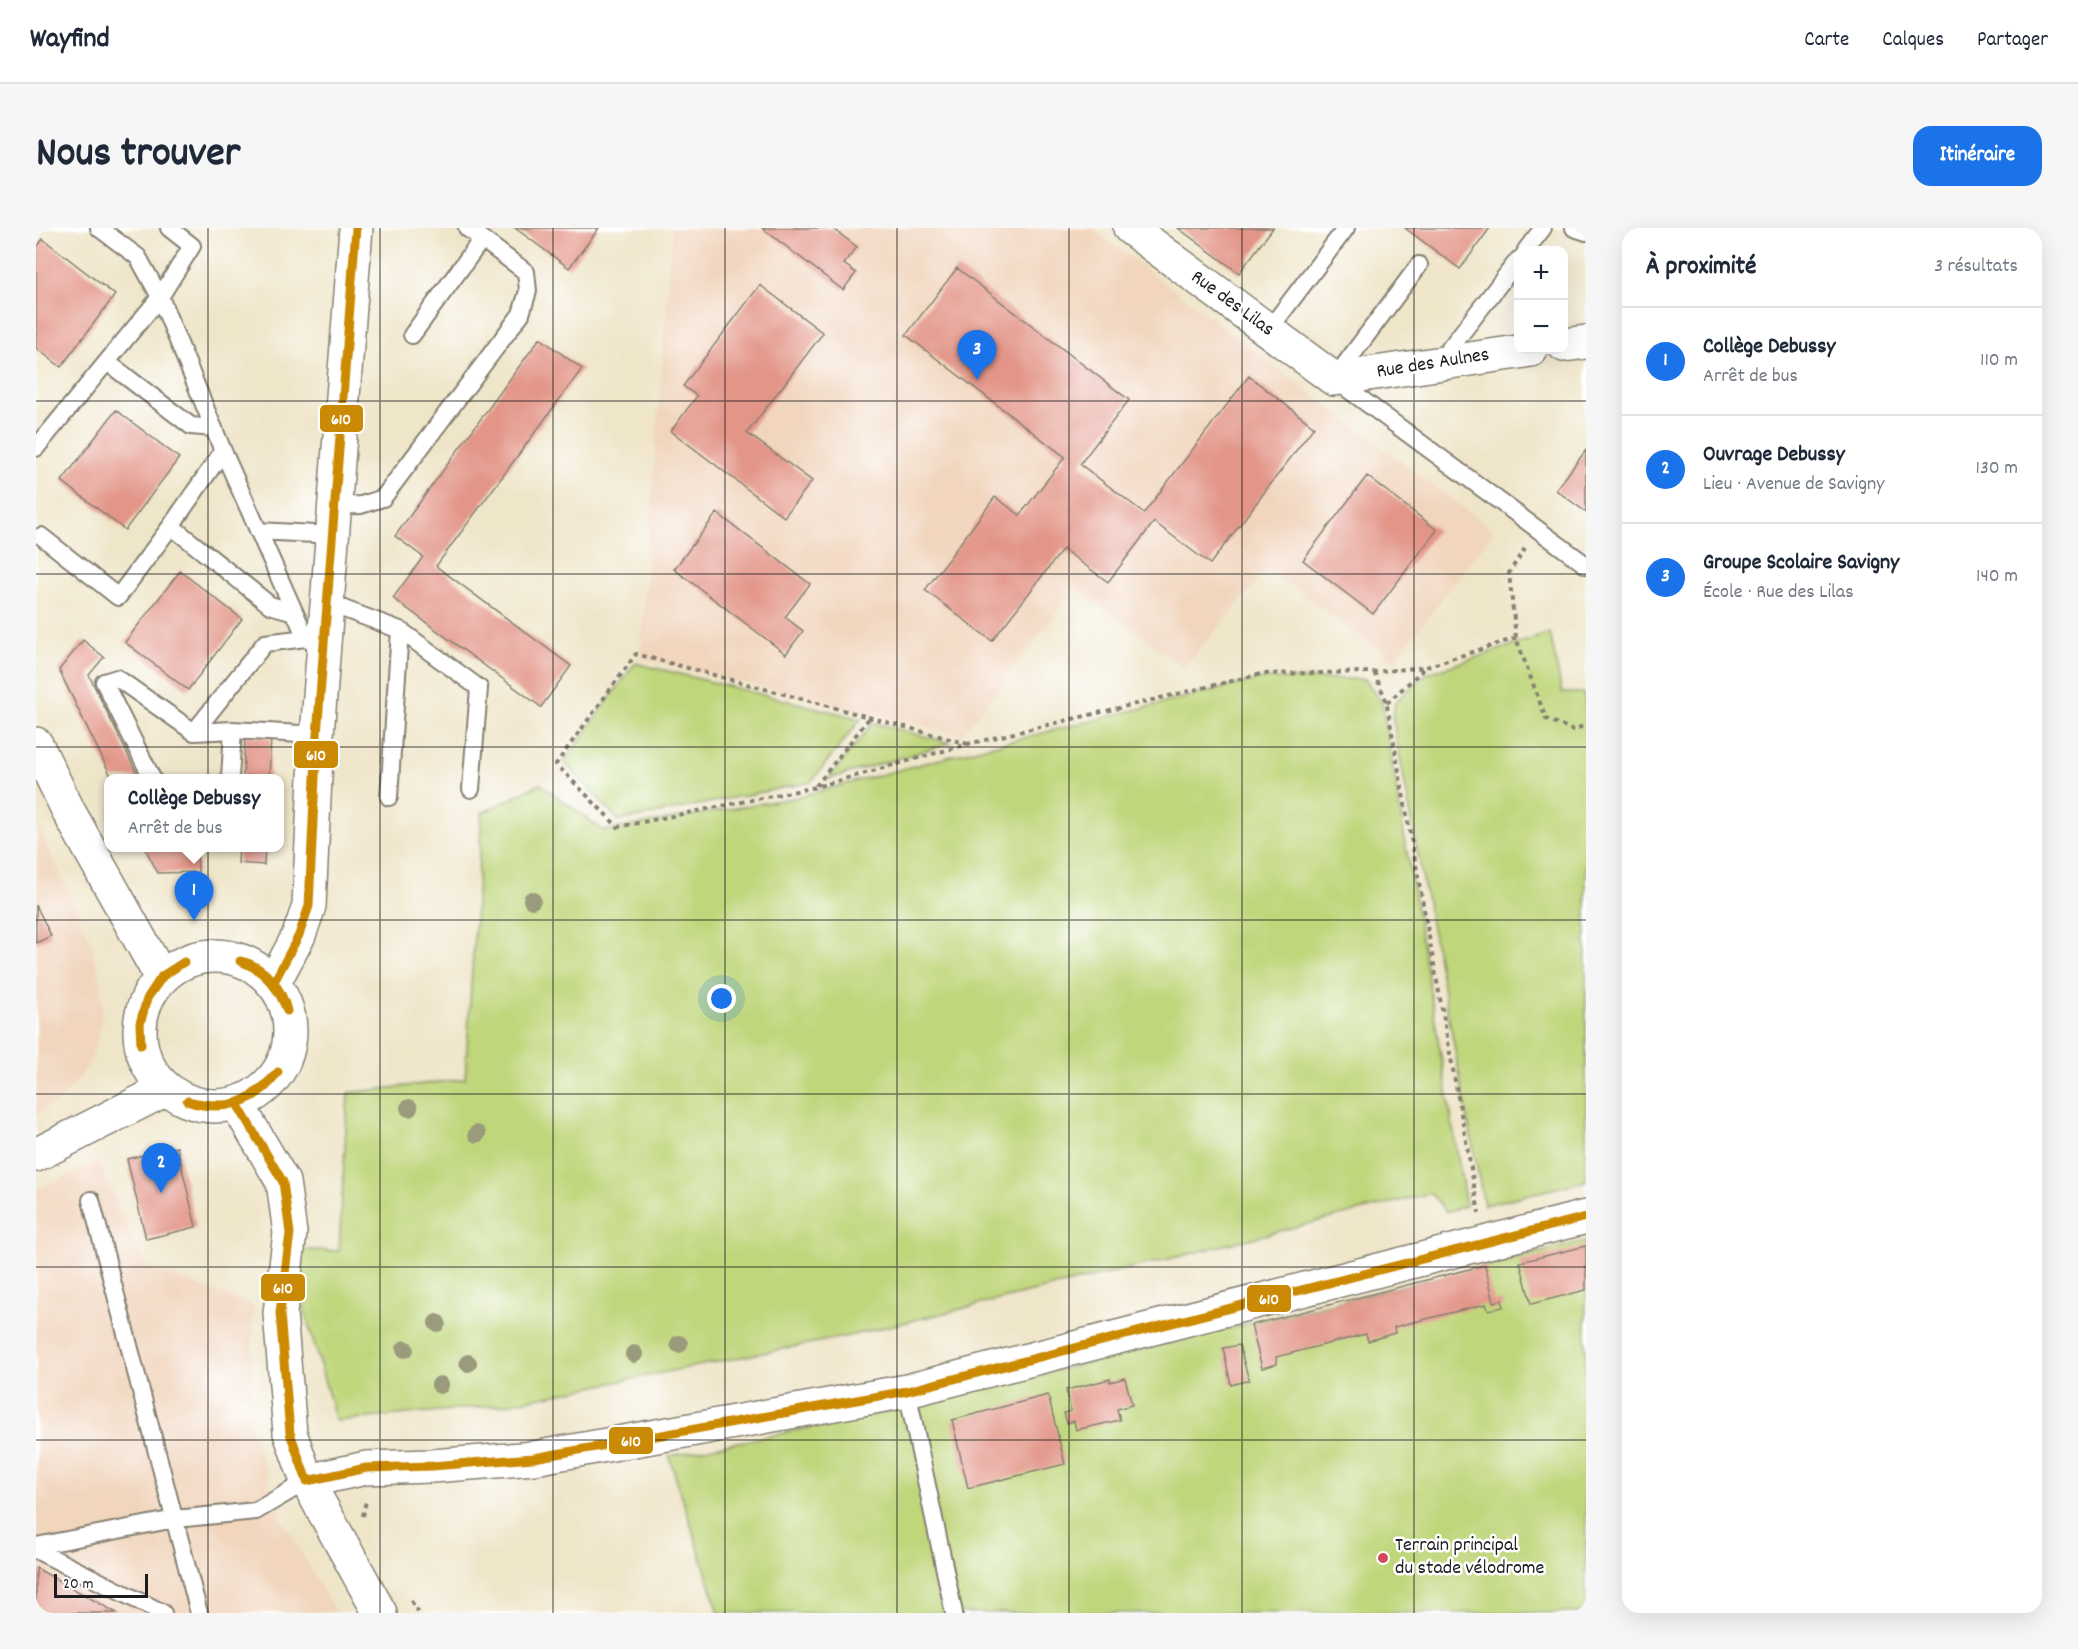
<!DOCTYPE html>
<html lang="fr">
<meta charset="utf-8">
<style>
body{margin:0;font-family:Dekko,sans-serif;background:#f6f6f7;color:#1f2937}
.controls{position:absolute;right:18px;top:18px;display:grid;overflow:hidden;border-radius:12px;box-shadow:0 6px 24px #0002}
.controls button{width:54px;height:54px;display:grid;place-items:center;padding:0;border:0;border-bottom:2px solid #e0e1e3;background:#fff;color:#1f2937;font:30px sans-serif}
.scale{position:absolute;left:18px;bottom:15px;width:94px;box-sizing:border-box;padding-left:6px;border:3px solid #1c1c1c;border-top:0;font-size:16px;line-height:21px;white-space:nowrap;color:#1c1c1c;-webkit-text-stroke:4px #fff;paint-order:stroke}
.you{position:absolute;left:686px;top:771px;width:21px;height:21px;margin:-15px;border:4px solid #fff;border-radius:50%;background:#1a73e8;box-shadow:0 0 0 9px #1a73e833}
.badge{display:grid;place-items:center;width:39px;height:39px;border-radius:50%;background:#1a73e8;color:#fff;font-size:20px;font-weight:700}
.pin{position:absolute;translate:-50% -50px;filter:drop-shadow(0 2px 3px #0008)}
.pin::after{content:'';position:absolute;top:32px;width:21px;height:18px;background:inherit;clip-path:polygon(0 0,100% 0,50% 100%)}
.popup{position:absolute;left:68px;top:546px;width:180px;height:78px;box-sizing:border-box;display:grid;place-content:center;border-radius:12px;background:#fff;filter:drop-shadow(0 2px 4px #0005);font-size:20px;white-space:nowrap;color:#747a83}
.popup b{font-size:22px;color:#1f2937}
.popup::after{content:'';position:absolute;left:50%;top:100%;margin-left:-12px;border:12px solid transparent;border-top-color:#fff}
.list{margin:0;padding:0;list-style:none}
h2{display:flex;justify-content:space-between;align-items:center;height:78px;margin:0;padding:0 24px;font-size:26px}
h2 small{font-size:20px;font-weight:400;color:#747a83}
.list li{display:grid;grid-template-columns:39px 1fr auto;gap:18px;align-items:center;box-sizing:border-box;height:108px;padding:0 24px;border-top:2px solid #e0e1e3}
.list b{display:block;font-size:22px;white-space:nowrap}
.list p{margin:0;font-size:20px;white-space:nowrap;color:#747a83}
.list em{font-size:20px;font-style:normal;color:#747a83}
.map{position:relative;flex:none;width:1550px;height:1385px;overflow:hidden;border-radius:18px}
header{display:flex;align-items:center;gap:36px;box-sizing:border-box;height:84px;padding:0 30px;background:#fff;border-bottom:2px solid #e0e1e3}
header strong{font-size:28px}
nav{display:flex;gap:33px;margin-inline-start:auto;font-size:21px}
.intro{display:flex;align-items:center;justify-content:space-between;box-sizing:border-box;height:144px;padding:0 36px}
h1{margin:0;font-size:42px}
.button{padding:15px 27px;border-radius:18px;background:#1a73e8;color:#fff;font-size:21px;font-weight:700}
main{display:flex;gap:36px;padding:0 36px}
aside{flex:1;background:#fff;border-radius:18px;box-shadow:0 6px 24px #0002}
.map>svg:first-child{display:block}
.built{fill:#f1d5bd}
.green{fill:#bfd67a;stroke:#6e794b;stroke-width:1.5}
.building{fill:#e39588}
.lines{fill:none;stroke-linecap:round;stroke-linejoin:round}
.lane-casing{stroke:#868072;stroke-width:20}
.street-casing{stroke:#868072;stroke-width:36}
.secondary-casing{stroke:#868072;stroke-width:36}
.path{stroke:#868072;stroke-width:4;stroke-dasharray:4.5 4.5;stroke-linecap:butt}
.lane{stroke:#fff;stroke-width:16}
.street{stroke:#fff;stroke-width:33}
.secondary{stroke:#fff;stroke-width:33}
.bus-1-casing{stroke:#fff;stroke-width:14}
.bus-1{stroke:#cb8a06;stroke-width:9}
.tree{fill:#9a9a7c}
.grid{fill:none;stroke:#1c1c1c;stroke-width:1.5;stroke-opacity:0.55}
.poi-dot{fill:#d1495b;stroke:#fff;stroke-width:2}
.labels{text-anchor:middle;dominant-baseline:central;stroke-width:5;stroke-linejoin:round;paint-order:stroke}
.street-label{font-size:20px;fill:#1c1c1c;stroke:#fff}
.poi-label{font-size:20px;fill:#1c1c1c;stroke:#fff;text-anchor:start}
.line-badge{stroke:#fff;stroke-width:2}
.badge-label{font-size:16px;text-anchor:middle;font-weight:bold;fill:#fff}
</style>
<header>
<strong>Wayfind</strong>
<nav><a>Carte</a><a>Calques</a><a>Partager</a></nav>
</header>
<div class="intro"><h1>Nous trouver</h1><a class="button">Itinéraire</a></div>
<main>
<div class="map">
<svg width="1550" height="1385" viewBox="0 0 1550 1385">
<rect width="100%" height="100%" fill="#fff"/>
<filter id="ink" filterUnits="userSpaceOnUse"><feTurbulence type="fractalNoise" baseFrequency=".0167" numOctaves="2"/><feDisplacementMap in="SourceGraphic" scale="12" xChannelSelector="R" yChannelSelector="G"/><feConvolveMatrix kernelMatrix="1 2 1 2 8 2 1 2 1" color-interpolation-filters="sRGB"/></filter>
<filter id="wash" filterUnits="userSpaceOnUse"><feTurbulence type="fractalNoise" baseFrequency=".008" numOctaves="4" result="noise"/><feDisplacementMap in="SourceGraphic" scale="24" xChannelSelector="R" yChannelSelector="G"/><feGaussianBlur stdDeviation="1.35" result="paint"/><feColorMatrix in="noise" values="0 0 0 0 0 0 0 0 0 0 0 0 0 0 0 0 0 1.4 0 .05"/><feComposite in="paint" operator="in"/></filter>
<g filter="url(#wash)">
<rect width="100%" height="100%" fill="#efe5c9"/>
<path class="built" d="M636 0H1055L1458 303 1358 433 1232 341 1148 440 1040 360 926 507 604 430Z
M0 593 55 714 65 756 66 788 62 809 55 832 41 853 23 873 0 886Z
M62 933 110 1039 217 1077 215 1200 246 1291 300 1385H0V962Z"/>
<path class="green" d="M1514 405 1526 465H1547L1550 480V953L1448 977 1356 487 1360 473 1390 446Z
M599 435 825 491 775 554 583 593 528 534Z
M1224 451H1329L1346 475 1430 978 1410 984 1395 965 1133 1031 812 1108 465 1177 300 1193 251 1021 303 1023 312 865 429 851 446 585 504 556 568 603 757 570 946 520Z
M837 495 915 515 792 551Z
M1550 1013V1385H683L633 1228 852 1184Z"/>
<g id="blocks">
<path class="building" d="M479 0H563L533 40Z
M726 0H796L821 19 808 36 820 45 807 62Z
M1142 0H1237L1203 45Z
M1369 0H1454L1424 41Z
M7 11 79 67 25 139 0 120V20Z
M921 40 1093 172 1044 236 1108 285 1213 148 1278 199 1174 336 1118 294 1072 354 1027 321 956 413 889 362 959 269 984 287 1029 229 870 107Z
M724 57 787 105 711 205 776 253 748 289 635 203 661 168 647 158Z
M504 110 546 141 400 338 535 438 505 479 357 370 387 329 359 308Z
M80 182 143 230 89 302 26 253Z
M1550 222V284L1520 262Z
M1331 248 1401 302 1337 386 1267 332Z
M681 285 774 356 749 389 767 403 750 426 638 341Z
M144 343 206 391 152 462 89 414Z
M47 412 68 429 53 447 103 550H76L23 442Z
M209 507 235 509 233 550H207Z
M109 620H161L162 644 122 645Z
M203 620H229L228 637 202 635Z
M0 677 15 708 0 715Z
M141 919 160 999 110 1011 91 931Z
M1550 1018V1062L1495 1076 1484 1034Z
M1449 1037 1458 1074 1466 1072 1467 1079 1452 1082 1450 1076 1358 1099 1359 1105 1332 1113 1330 1106 1240 1129 1241 1136 1226 1140 1215 1097Z
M1203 1117 1213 1152 1195 1157 1187 1120Z
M1089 1150 1096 1177 1081 1181 1084 1192 1040 1202 1038 1193 1031 1195 1028 1185 1035 1183 1030 1162 1074 1151V1154Z
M1012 1167 1029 1236 932 1260 916 1192Z
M0 1340 81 1385H0Z"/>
</g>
</g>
<g filter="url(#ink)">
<use href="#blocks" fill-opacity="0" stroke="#868072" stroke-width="1.5"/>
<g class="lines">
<defs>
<path id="lane" d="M133 0 156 18 124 69 187 223 270 410 288 418
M1538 0 1550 4
M1490 22 1507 0
M1383 37 1298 151 1550 337
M1232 103 1310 0
M376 107 446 11
M1404 133 1482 32
M71 134 155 198 178 200
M0 220 124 69 102 29 63 0
M300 278 325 277 347 270 485 86 492 63 490 44 431 0
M135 298 234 377 258 384
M222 303 298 307
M5 308 82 369 135 298 187 223
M292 375 364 402 443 460 435 561
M197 502 281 507
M158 504 229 415 270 410
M116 550 68 454 81 450 158 504 197 502 194 550
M353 569 364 402
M55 972 163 1385
M871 1163 918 1385
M0 1318 139 1291 220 1283 271 1253
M0 1322 127 1385"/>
<path id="street" d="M1094 0 1298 151 1495 122
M1528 117 1550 114
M0 516 33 584 125 749
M104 803a75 75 0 1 1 150 0a75 75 0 1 1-150 0Z
M238 754 263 707 273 678 281 507 320 0
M201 876 247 954 254 1005 244 1085 254 1205 271 1253
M0 927 130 861"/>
<path id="secondary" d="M344 1385 271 1253 330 1240 396 1238 498 1230 871 1163 1550 989"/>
</defs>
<use href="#lane" class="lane-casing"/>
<use href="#street" class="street-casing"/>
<use href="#secondary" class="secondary-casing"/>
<path class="path" d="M1489 320 1473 345 1480 410 1510 491 1537 502 1550 497
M1338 444 1350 472 1443 985
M1351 475 1390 439
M932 516 600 426 520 536 582 599 780 559 932 516 1225 446 1338 444 1390 439 1480 410
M780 558 834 489
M327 1288 330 1272
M375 1373 383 1385"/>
<use href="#lane" class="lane"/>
<use href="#street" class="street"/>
<use href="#secondary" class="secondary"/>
<defs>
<path id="bus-1" d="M204 733C229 738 246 760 251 783
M204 733C228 742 243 760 251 783
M238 754 263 707 273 678 281 507 320 0
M112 769 126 748 148 734
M112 769 127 748 148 734
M105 817 104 796 111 771
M105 817 104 795 111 771
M151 873C194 883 213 876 242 844
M151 873C185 885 222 875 242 844
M201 876 247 954 254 1005 244 1085 254 1205 271 1253
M271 1253 330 1240 396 1238 498 1230 871 1163 1550 989"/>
</defs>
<use href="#bus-1" class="bus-1-casing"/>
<use href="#bus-1" class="bus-1"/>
</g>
<g class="tree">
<circle cx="496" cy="672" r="9"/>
<circle cx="373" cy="880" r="9"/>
<circle cx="441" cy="906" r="9"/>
<circle cx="401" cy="1095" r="9"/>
<circle cx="643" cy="1116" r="9"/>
<circle cx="369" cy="1121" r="9"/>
<circle cx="598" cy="1126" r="9"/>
<circle cx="432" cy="1135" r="9"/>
<circle cx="404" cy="1157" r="9"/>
</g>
</g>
<path class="grid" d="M172 0V1385M344 0V1385M517 0V1385M689 0V1385M861 0V1385M1033 0V1385M1206 0V1385M1378 0V1385M0 173H1550M0 346H1550M0 519H1550M0 692H1550M0 866H1550M0 1039H1550M0 1212H1550"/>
<circle class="poi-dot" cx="1347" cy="1330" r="6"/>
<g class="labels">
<g class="street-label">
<text transform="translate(1196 76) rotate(36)">Rue des Lilas</text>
<text transform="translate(1397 136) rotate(-9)">Rue des Aulnes</text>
</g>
<g class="poi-label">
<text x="1359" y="1318">Terrain principal<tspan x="1359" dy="23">du stade vélodrome</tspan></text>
</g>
</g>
<g class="line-badge">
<rect x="283" y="176" width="45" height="29" rx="6" fill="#cb8a06"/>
<rect x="257" y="512" width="46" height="29" rx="6" fill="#cb8a06"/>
<rect x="224" y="1045" width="46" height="29" rx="6" fill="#cb8a06"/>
<rect x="1210" y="1056" width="46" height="29" rx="6" fill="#cb8a06"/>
<rect x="572" y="1198" width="46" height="29" rx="6" fill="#cb8a06"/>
</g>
<g class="badge-label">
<text x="305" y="196">610</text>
<text x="280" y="532">610</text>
<text x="247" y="1065">610</text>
<text x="1233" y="1076">610</text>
<text x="595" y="1218">610</text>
</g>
</svg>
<div class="controls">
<button>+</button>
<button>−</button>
</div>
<div class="scale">20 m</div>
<div class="you"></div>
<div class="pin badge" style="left:158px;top:693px">1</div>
<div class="popup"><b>Collège Debussy</b>Arrêt de bus</div>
<div class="pin badge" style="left:125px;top:965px">2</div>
<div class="pin badge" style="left:941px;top:152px">3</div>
</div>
<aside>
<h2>À proximité<small>3 résultats</small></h2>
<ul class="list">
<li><span class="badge">1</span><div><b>Collège Debussy</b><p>Arrêt de bus</p></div><em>110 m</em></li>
<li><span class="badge">2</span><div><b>Ouvrage Debussy</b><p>Lieu · Avenue de Savigny</p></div><em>130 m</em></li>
<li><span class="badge">3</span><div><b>Groupe Scolaire Savigny</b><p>École · Rue des Lilas</p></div><em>140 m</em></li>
</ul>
</aside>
</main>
